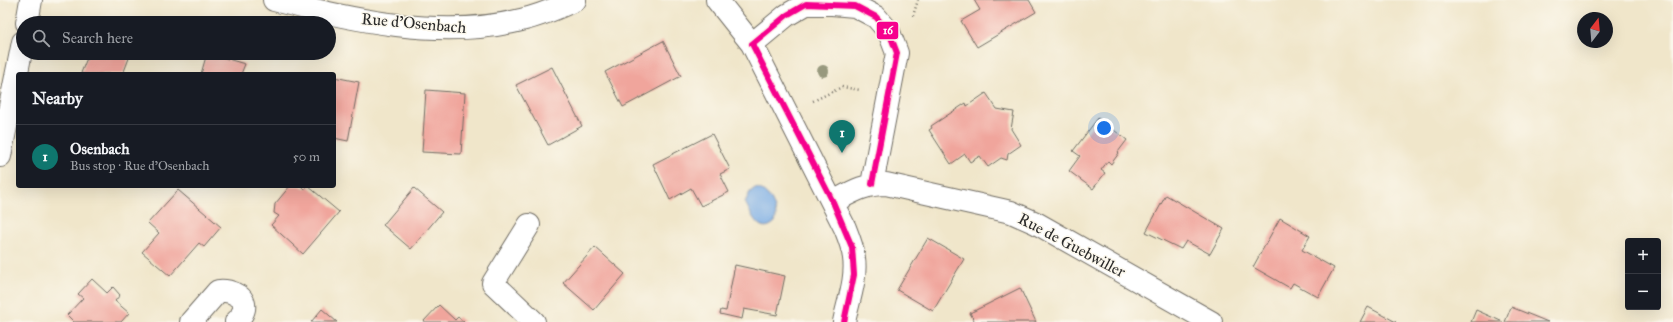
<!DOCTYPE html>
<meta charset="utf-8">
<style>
body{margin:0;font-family:"IM FELL Great Primer",serif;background:#20242c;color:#f1f3f6}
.controls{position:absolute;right:12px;bottom:12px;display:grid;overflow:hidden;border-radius:4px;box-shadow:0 4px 16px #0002}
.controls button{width:36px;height:36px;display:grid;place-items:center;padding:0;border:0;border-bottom:1px solid #363941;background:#171b24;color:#f1f3f6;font:20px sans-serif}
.compass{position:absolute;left:1577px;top:12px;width:36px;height:36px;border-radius:50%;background:#171b24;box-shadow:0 4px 16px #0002;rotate:16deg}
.you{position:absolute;left:1104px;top:128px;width:14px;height:14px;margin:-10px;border:3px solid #fff;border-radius:50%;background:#1a73e8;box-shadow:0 0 0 6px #1a73e833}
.badge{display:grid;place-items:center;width:26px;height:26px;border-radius:50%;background:#0f766e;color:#fff;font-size:13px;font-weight:700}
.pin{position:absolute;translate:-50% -33px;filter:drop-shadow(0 1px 2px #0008)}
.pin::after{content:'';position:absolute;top:21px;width:14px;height:12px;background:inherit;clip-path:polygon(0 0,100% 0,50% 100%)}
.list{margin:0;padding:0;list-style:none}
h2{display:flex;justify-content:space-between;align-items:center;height:52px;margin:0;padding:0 16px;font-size:17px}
h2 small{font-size:13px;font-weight:400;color:#9ea1a6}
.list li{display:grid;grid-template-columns:26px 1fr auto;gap:12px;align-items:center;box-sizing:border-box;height:64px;padding:0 16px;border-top:1px solid #363941}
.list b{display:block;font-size:15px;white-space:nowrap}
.list p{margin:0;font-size:13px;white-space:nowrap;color:#9ea1a6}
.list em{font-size:13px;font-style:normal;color:#9ea1a6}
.icon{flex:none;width:22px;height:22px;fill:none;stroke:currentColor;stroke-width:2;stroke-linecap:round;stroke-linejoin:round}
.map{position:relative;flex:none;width:1673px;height:322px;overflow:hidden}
.search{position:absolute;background:#171b24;box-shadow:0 4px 16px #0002;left:16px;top:16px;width:320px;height:44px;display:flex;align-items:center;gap:10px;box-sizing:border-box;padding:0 14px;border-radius:22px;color:#9ea1a6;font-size:15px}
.panel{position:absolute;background:#171b24;box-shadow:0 4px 16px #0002;left:16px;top:72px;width:320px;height:116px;border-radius:4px}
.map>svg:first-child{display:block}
.water{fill:#78abe4;stroke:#526b88}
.building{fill:#f0a59c}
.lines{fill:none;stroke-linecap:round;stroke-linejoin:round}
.minor-casing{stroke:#706c63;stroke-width:24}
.path{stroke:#706c63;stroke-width:2.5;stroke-dasharray:1 3;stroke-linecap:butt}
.minor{stroke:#fff;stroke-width:22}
.bus-1-casing{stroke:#fbf7ec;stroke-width:9}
.bus-1{stroke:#f6008d;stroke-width:6}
.tree{fill:#98997e}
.labels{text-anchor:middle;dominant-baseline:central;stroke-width:3;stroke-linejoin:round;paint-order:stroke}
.street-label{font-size:16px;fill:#2b2b2b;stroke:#fbf7ec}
.line-badge{stroke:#fbf7ec;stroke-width:1.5}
.badge-label{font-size:11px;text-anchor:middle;font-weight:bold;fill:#fff}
</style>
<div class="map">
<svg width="1673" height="322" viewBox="0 0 1673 322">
<rect width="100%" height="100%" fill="#fbf7ec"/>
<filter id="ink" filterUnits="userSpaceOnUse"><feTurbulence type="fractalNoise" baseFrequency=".025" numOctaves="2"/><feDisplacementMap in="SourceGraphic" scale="8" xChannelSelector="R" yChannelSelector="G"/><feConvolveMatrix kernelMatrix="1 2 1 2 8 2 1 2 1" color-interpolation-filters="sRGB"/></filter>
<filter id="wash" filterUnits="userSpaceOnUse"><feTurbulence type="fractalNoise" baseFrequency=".012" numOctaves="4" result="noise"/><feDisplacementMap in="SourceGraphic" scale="16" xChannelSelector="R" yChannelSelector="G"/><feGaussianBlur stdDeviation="0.9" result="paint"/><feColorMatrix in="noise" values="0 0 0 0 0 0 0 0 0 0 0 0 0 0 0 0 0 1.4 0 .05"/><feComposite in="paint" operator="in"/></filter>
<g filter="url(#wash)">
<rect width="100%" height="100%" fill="#f0e6ca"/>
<path class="water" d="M755 188C769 189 779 210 775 222 759 237 751 213 745 202L750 192Z"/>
<g id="blocks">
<path class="building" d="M974 0H1029L1036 12 977 47 961 21 980 10Z
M102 18 114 23H100Z
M663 41 681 76 623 107 605 72Z
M89 53H131L123 74H83L81 73Z
M207 53 245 64 241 74H201Z
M552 67 582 126 548 145 516 85Z
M334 77 359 82 348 141 334 138Z
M426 90 465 93 461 154 422 152Z
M986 93 997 109 1014 112 1011 129 1021 145 1008 154 1007 160 1001 158 988 167 980 156 970 162 965 154 951 164 929 130 932 128 931 126 966 103 967 106Z
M1098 118 1127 140 1118 152 1119 153 1111 164 1108 161 1101 170 1105 173 1093 189 1069 171 1080 156 1073 151Z
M712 134 730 169 720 174 729 192 701 206 691 188 670 200 653 164Z
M290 186H301L304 189 308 186 339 212 303 254 271 225 279 216 274 213 275 204Z
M414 188 442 212 411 249 383 225Z
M178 190 221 227 204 247 199 243 170 276 142 252 159 233 148 223Z
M1166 195 1224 229 1210 254 1186 241 1181 249 1146 232Z
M1280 218 1310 236 1302 250 1334 268 1318 297 1293 283 1290 288 1253 267Z
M928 238 964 259 933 311 897 290Z
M595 247 625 274 594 310 563 283Z
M735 265 785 276 777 315 744 309 742 319 720 314 721 310 726 311Z
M92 279 107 293 113 287 120 295 115 301 129 313 121 322H74L67 315 83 298 78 294Z
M1020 288 1036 322H975L970 313Z
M439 305 455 320 458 317 464 322H423Z
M1368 307 1396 322H1360Z
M1511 307 1548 322H1505Z
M322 309 337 322H311Z
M1476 310 1503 322H1471Z"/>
</g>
</g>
<g filter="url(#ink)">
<use href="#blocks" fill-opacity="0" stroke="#706c63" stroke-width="1"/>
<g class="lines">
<defs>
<path id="minor" d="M274 0C351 20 442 40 521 20 539 16 558 8 575 0
M717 0 752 44 845 228C849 238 853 248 854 258 857 279 848 302 844 322
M27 23 31 0
M752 44 787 15 806 4H832L855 6 876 17 889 32 897 53 872 184
M0 156 23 42
M833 202C852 192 864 184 886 184L1011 212 1036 223 1211 322
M529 225 493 283 534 322
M191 322 218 291C231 289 251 298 242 314 241 317 238 320 236 322"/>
</defs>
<use href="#minor" class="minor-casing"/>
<path class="path" d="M913 16 918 0
M813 101 842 87 860 90"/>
<use href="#minor" class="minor"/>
<defs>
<path id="bus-1" d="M752 44 787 15 806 4 855 6 876 17 889 32 897 53 872 184
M752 44 833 202 852 247 854 275 844 322"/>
</defs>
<use href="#bus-1" class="bus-1-casing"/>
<use href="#bus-1" class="bus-1"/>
</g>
<circle class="tree" cx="823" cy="71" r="6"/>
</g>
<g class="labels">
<g class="street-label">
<text transform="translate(414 23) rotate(5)">Rue d'Osenbach</text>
<text transform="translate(1072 245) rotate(28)">Rue de Guebwiller</text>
</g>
</g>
<rect class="line-badge" x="876" y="21" width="23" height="19" rx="4" fill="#f6008d"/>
<g class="badge-label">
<text x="888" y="34">16</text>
</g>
</svg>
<div class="controls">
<button>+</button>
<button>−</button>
</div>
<svg class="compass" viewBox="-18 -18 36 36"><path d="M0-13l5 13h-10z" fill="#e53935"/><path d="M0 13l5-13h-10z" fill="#9ea1a6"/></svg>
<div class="you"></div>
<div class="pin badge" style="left:842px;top:153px">1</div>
<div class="search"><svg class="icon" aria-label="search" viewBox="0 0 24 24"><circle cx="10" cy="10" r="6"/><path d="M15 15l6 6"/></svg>Search here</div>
<section class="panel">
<h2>Nearby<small></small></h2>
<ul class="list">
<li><span class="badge">1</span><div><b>Osenbach</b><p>Bus stop · Rue d'Osenbach</p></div><em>50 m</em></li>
</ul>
</section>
</div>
